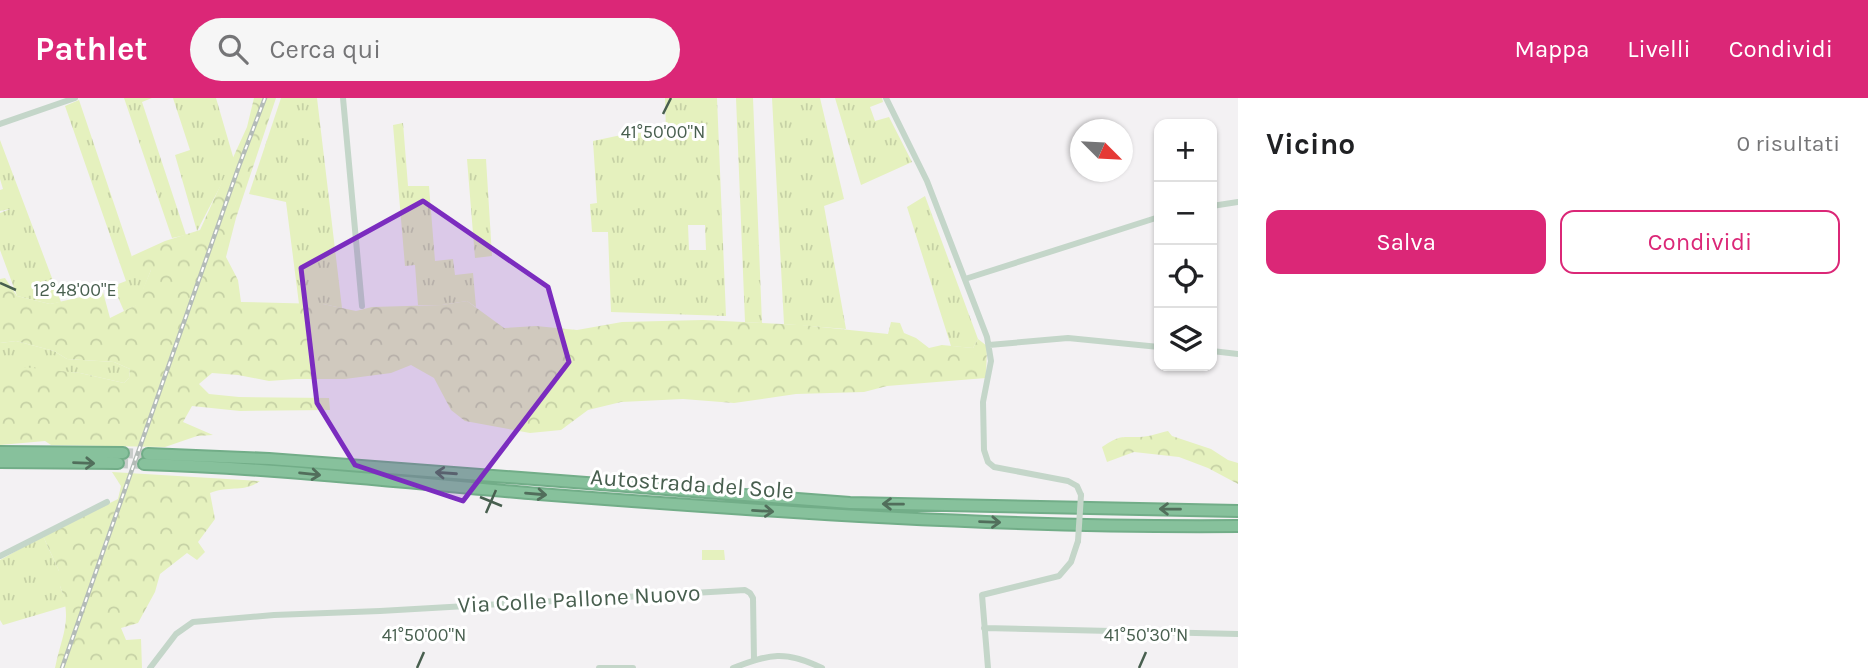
<!DOCTYPE html>
<html lang="it">
<meta charset="utf-8">
<style>
body{margin:0;font-family:Karla,sans-serif;background:#f6f6f6;color:#202124}
.controls{position:absolute;right:21px;top:21px;display:grid;overflow:hidden;border-radius:14px;box-shadow:0 2px 5px #0004}
.controls button{width:63px;height:63px;display:grid;place-items:center;padding:0;border:0;border-bottom:2px solid #e0e0e0;background:#fff;color:#202124;font:35px sans-serif}
.compass{position:absolute;left:1070px;top:21px;width:63px;height:63px;border-radius:50%;background:#fff;box-shadow:0 2px 5px #0004;rotate:114deg}
.list{margin:0;padding:0;list-style:none}
h2{display:flex;justify-content:space-between;align-items:center;height:91px;margin:0;padding:0 28px;font-size:30px}
h2 small{font-size:23px;font-weight:400;color:#757577}
.actions{display:flex;gap:14px;padding:21px 28px}
.actions a{flex:1;padding:16px 0;border:2px solid #db2777;border-radius:14px;text-align:center;font-size:24px;color:#db2777}
.actions .main{background:#db2777;color:#fff}
.icon{flex:none;width:38px;height:38px;fill:none;stroke:currentColor;stroke-width:2;stroke-linecap:round;stroke-linejoin:round}
.map{position:relative;flex:none;width:1238px;height:570px;overflow:hidden}
header{display:flex;align-items:center;gap:42px;box-sizing:border-box;height:98px;padding:0 35px;background:#db2777;color:#fff}
header strong{font-size:33px}
nav{display:flex;gap:38px;margin-inline-start:auto;font-size:24px}
.search{width:490px;height:63px;background:#f6f6f6;display:flex;align-items:center;gap:18px;box-sizing:border-box;padding:0 24px;border-radius:38px;color:#757577;font-size:26px}
main{display:flex}
aside{flex:1;background:#fff}
.map>svg:first-child{display:block}
.grass{fill:url(#grass-tufts);fill-rule:evenodd}
.forest{fill:url(#forest-crowns)}
.pitch{fill:#e5f1be}
.lines{fill:none;stroke-linecap:round;stroke-linejoin:round}
.highway-tunnel{stroke:#c8ccca;stroke-width:10;stroke-dasharray:10 5;stroke-linecap:butt}
.highway-casing{stroke:#72ad88;stroke-width:14}
.street{stroke:#c4d6c9;stroke-width:6}
.highway{stroke:#87c19c;stroke-width:10}
.rail-casing{stroke:#b3bbb7;stroke-width:4.5}
.rail{stroke:#fff;stroke-width:2;stroke-dasharray:5;stroke-linecap:butt}
.street-bridge{stroke:#c4d6c9;stroke-width:6}
.oneway{stroke:#516e5b}
.marked{fill:#7b2cbf;fill-opacity:0.2;stroke:#7b2cbf;stroke-width:5;stroke-linejoin:round}
.ticks{fill:none;stroke:#485f4f;stroke-width:2.5}
.labels{text-anchor:middle;dominant-baseline:central;stroke-width:6;stroke-linejoin:round;paint-order:stroke}
.street-label{font-size:23px;fill:#485f4f;stroke:#fff}
.ticks-label{font-size:18px;text-anchor:middle;fill:#485f4f;stroke:#fff;stroke-width:6;stroke-linejoin:round;paint-order:stroke}
</style>
<header>
<strong>Pathlet</strong>
<div class="search"><svg class="icon" aria-label="search" viewBox="0 0 24 24"><circle cx="10" cy="10" r="6"/><path d="M15 15l6 6"/></svg>Cerca qui</div>
<nav><a>Mappa</a><a>Livelli</a><a>Condividi</a></nav>
</header>
<main>
<div class="map">
<svg width="1238" height="570" viewBox="0 0 1238 570">
<defs>
<pattern id="grass-tufts" width="24" height="20" patternUnits="userSpaceOnUse" patternTransform="scale(1.75)"><rect width="24" height="20" fill="#e5f1be"/><path d="M3 7l-1-3M5 7V3M7 7l1-3M15 17l-1-3M17 17v-4M19 17l1-3" fill="none" stroke="#c6d1a5"/></pattern>
<pattern id="forest-crowns" width="20" height="18" patternUnits="userSpaceOnUse" patternTransform="scale(1.75)"><rect width="20" height="18" fill="#e5f1be"/><path d="M2 6a3 3 0 1 1 6 0M12 15a3 3 0 1 1 6 0" fill="none" stroke="#c6d1a5"/></pattern>
</defs>
<rect width="100%" height="100%" fill="#f3f1f3"/>
<path class="grass" d="M124 0H152L142 4 186 137 172 140Z
M173 0H216L234 62 197 133 175 57 190 52Z
M281 0H317L342 210 323 206H299L286 104 249 96Z
M665 0H717L726 218 611 214 608 134H592L590 106 597 105 593 43 626 36 666 33ZM688 127H705L706 152H689Z
M736 0H753L762 225 745 224Z
M772 0H820L844 101 824 108 846 231 784 226Z
M835 0H882L883 4 870 9 875 23 889 19 912 64 861 87Z
M79 2 132 159 151 172 137 207 124 213 113 188 126 183 65 8Z
M403 25 408 88H429L435 163 453 161 455 177 473 175 476 209 467 203 442 207H418L415 167 405 168 393 27Z
M0 42 61 204 50 206 17 198 0 152V115L10 111 0 113V92L3 91 0 81Z
M467 61H486L492 158 475 160Z
M925 98 978 241 973 250 951 248 907 109Z
M16 243 54 253 67 261 114 264 130 271 129 280 124 285 80 275 0 269V245Z
M43 438 59 473 60 488 67 508 3 527 0 522V462Z"/>
<path class="forest" d="M254 0H276L236 120 226 159 238 182 241 204 323 206 356 213 372 209 442 207 467 203 504 230 536 228 577 232 622 224 703 222 802 227 888 236 891 224 900 225 904 235 916 240 929 250 942 247 973 250 978 241 987 248 986 280 887 288 864 294 796 296 734 305 683 301 621 304 588 312 561 332 530 335 465 323 451 312 434 280 411 267 391 275 345 281H296L269 283 238 277 212 275 199 286 209 296 239 299 329 300 330 312 240 313 192 308 183 324 213 337 197 338 165 349 51 347 45 343 0 347V269L4 267 80 275 124 285 129 280 130 271 114 264 67 261 54 253 16 243 0 245V181L5 180 17 198 50 206 103 194 110 220 136 207 151 172 133 170 132 158 165 143 200 132 247 29Z
M1168 333 1172 338 1211 351 1228 362 1238 365V386L1208 370 1179 359 1134 354 1107 364 1102 349C1120 337 1120 339 1140 339 1148 339 1159 335 1168 333Z
M112 374 260 383C243 395 231 387 210 395L215 421 198 444 205 454 197 462 187 455 160 476 155 494 138 525 121 530 126 542 141 541 142 570H55C62 536 73 523 60 488H52V479L59 473 43 438 118 401 121 388Z"/>
<path class="pitch" d="M702 452H724L725 462H702Z"/>
<g class="lines">
<path class="highway-tunnel" d="M123 355 148 356
M118 365 144 366"/>
<defs>
<path id="highway" d="M0 354 123 355
M148 356 269 361 850 405 1238 413
M0 364 118 365
M144 366C276 370 407 385 539 396 772 414 1005 430 1238 428"/>
</defs>
<use href="#highway" class="highway-casing"/>
<path class="street" d="M343 0 362 208
M886 0 927 83 987 239 991 263 983 304 984 352 988 364 994 369 1068 383 1077 388 1081 397
M0 26 75 0
M1212 108 1238 104
M965 181 1159 119
M989 247 1068 240 1159 249
M1212 253 1238 256
M0 458 107 404
M984 530 1238 536
M150 570 176 536 193 524 274 517 380 513 745 492 750 495 753 500 754 562
M599 570H633
M733 570C770 556 785 552 822 570
M988 570 982 497 1059 478 1071 464 1078 443"/>
<use href="#highway" class="highway"/>
<defs>
<path id="rail" d="M62 570 239 68 265 0"/>
</defs>
<use href="#rail" class="rail-casing"/>
<use href="#rail" class="rail"/>
<path class="street-bridge" d="M1078 443 1081 397"/>
</g>
<defs><path id="oneway-shaft" d="M-6 0H5M1.5-3L5.5 0L1.5 3" fill="none" stroke-width="1.6" stroke-linecap="round" stroke-linejoin="round" transform="scale(1.75)"/></defs>
<g class="oneway">
<use href="#oneway-shaft" transform="translate(84 365) rotate(2)"/>
<use href="#oneway-shaft" transform="translate(446 375) rotate(-176)"/>
<use href="#oneway-shaft" transform="translate(310 376) rotate(6)"/>
<use href="#oneway-shaft" transform="translate(536 396) rotate(5)"/>
<use href="#oneway-shaft" transform="translate(893 406) rotate(-179)"/>
<use href="#oneway-shaft" transform="translate(1170 411) rotate(-179)"/>
<use href="#oneway-shaft" transform="translate(763 413) rotate(3)"/>
<use href="#oneway-shaft" transform="translate(990 424) rotate(2)"/>
</g>
<path class="marked" d="M423 103 548 189 569 264 463 403 355 367 317 305 301 170Z"/>
<path class="ticks" d="M663 16 671 0M0 185 16 192M480 399 502 408M486 415 496 392M417 570 424 554M1139 570 1146 554"/>
<g class="labels">
<g class="street-label">
<text transform="translate(692 386) rotate(4)">Autostrada del Sole</text>
<text transform="translate(579 501) rotate(-3)">Via Colle Pallone Nuovo</text>
</g>
</g>
<g class="ticks-label">
<text x="663" y="40">41°50'00"N</text>
<text x="75" y="198">12°48'00"E</text>
<text x="424" y="543">41°50'00"N</text>
<text x="1146" y="543">41°50'30"N</text>
</g>
</svg>
<div class="controls">
<button>+</button>
<button>−</button>
<button><svg class="icon" aria-label="locate" viewBox="0 0 24 24"><circle cx="12" cy="12" r="6"/><path d="M12 2v4M12 18v4M2 12h4M18 12h4"/></svg></button>
<button><svg class="icon" aria-label="layers" viewBox="0 0 24 24"><path d="M12 4l9 5-9 5-9-5zM3 14l9 5 9-5"/></svg></button>
</div>
<svg class="compass" viewBox="-18 -18 36 36"><path d="M0-13l5 13h-10z" fill="#e53935"/><path d="M0 13l5-13h-10z" fill="#757577"/></svg>
</div>
<aside>
<h2>Vicino<small>0 risultati</small></h2>
<ul class="list">
</ul>
<div class="actions"><a class="main">Salva</a><a>Condividi</a></div>
</aside>
</main>
